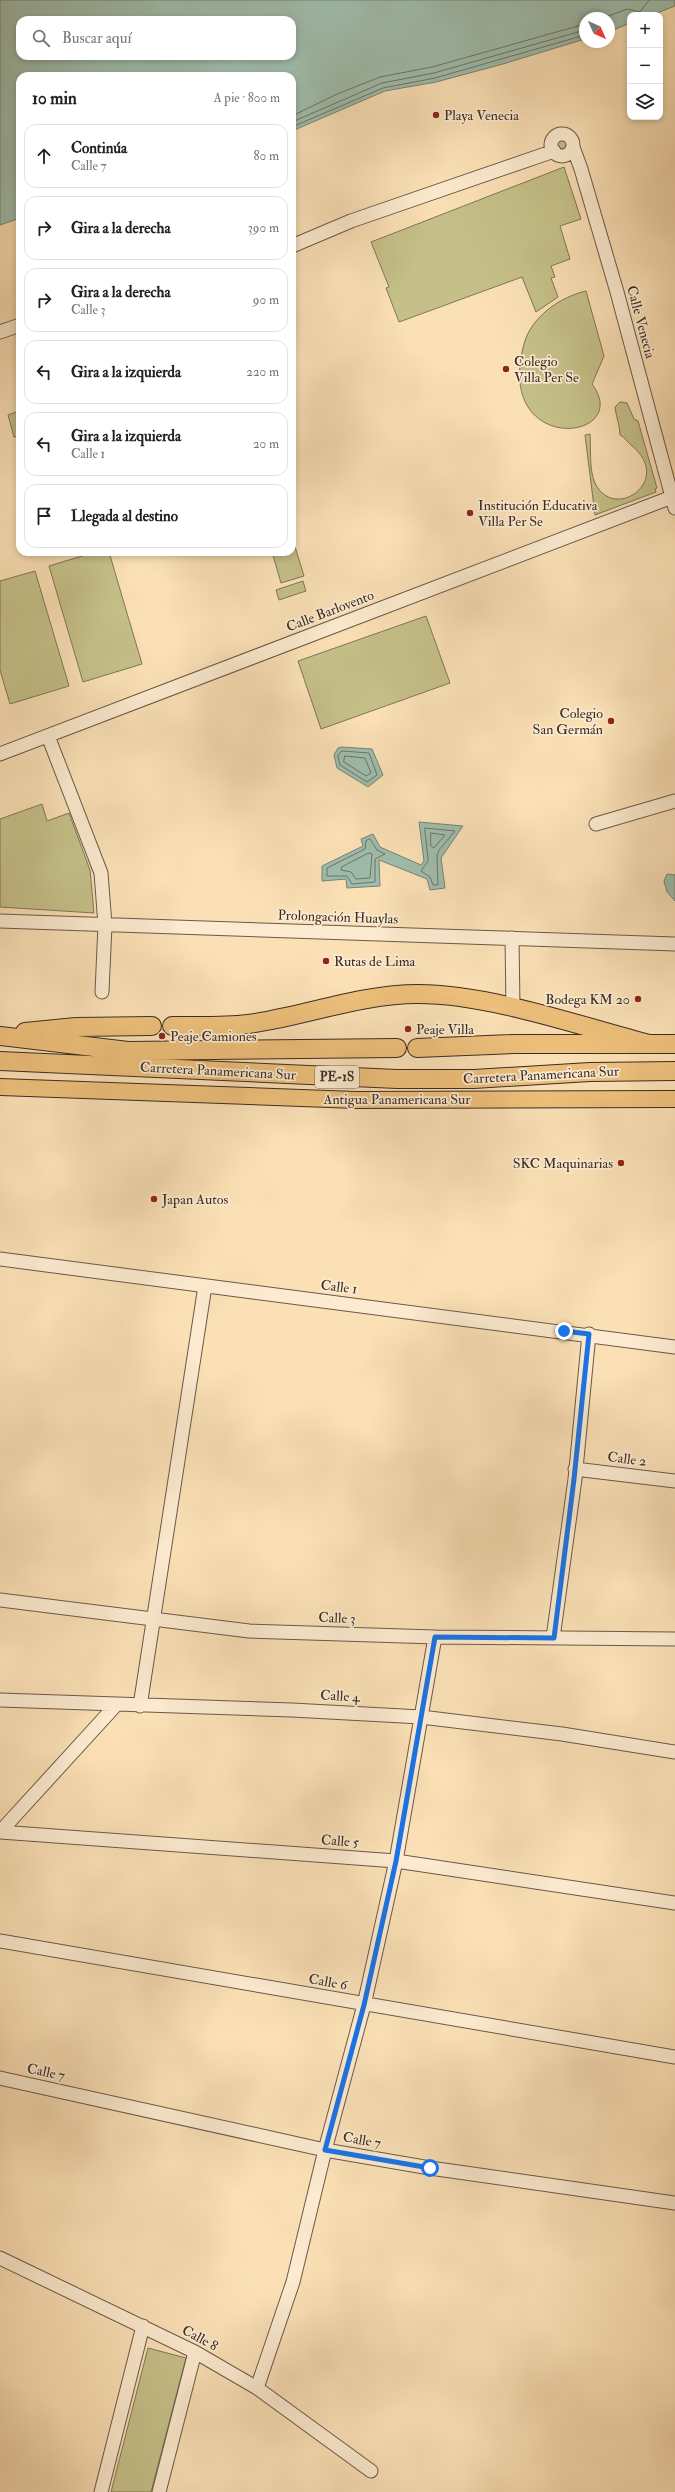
<!DOCTYPE html>
<html lang="es">
<meta charset="utf-8">
<style>
body{margin:0;font-family:"IM FELL Double Pica",serif;background:#f2f2f2;color:#222}
.controls{position:absolute;right:12px;top:12px;display:grid;overflow:hidden;border-radius:8px;box-shadow:0 2px 6px #0003}
.controls button{width:36px;height:36px;display:grid;place-items:center;padding:0;border:0;border-bottom:1px solid #e0e0e0;background:#fff;color:#222;font:20px sans-serif}
.compass{position:absolute;left:579px;top:12px;width:36px;height:36px;border-radius:50%;background:#fff;box-shadow:0 2px 6px #0003;rotate:135deg}
.stop{position:absolute;width:12px;height:12px;margin:-9px;border:3px solid #1a73e8;border-radius:50%;background:#fff}
.stop.end{background:#1a73e8;border-color:#fff;box-shadow:0 1px 4px #0008}
.list{margin:0;padding:0;list-style:none}
h2{display:flex;justify-content:space-between;align-items:center;height:52px;margin:0;padding:0 16px;font-size:17px}
h2 small{font-size:13px;font-weight:400;color:#767676}
.list li{display:grid;grid-template-columns:26px 1fr auto;gap:12px;align-items:center;box-sizing:border-box;height:64px;margin:0 8px 8px;padding:0 8px;border:1px solid #e0e0e0;border-radius:12px}
.list b{display:block;font-size:15px;white-space:nowrap}
.list p{margin:0;font-size:13px;white-space:nowrap;color:#767676}
.list em{font-size:13px;font-style:normal;color:#767676}
.icon{flex:none;width:22px;height:22px;fill:none;stroke:currentColor;stroke-width:2;stroke-linecap:round;stroke-linejoin:round}
.map{position:relative;flex:none;width:675px;height:2492px;overflow:hidden}
.search{position:absolute;background:#fff;box-shadow:0 2px 6px #0003;left:16px;top:16px;width:280px;height:44px;display:flex;align-items:center;gap:10px;box-sizing:border-box;padding:0 14px;border-radius:12px;color:#767676;font-size:15px}
.panel{position:absolute;background:#fff;box-shadow:0 2px 6px #0003;left:16px;top:72px;width:280px;height:484px;border-radius:12px}
.map>svg:first-child{display:block}
.green{fill:#c5c089;stroke:#807657}
.water{fill:#9fbdad;stroke:#778377;fill-rule:evenodd}
.lines{fill:none;stroke-linecap:round;stroke-linejoin:round}
.shore{stroke:#6c7469;stroke-width:1}
.minor-casing{stroke:#6a5949;stroke-width:15}
.major-casing{stroke:#3a2c25;stroke-width:18}
.highway-casing{stroke:#3a2c25;stroke-width:20}
.minor{stroke:#fcebd0;stroke-width:13}
.major{stroke:#eec07b;stroke-width:16}
.highway{stroke:#eec07b;stroke-width:18}
.route{stroke:#1a73e8;stroke-width:5}
.poi-dot{fill:#8f2418;stroke:#fcebd0;stroke-width:1.5}
.labels{text-anchor:middle;dominant-baseline:central;stroke-width:3.5;stroke-linejoin:round;paint-order:stroke}
.shield{fill:#fcebd0;stroke:#746558;stroke-width:1}
.shield-label{font-size:13px;font-weight:bold;fill:#3a2c25}
.poi-label{font-size:14px;fill:#3a2c25;stroke:#fcebd0;text-anchor:start}
.street-label{font-size:14px;fill:#3a2c25;stroke:#fcebd0}
</style>
<div class="map">
<svg width="675" height="2492" viewBox="0 0 675 2492">
<rect width="100%" height="100%" fill="#fbe0b6"/>
<filter id="stains"><feTurbulence type="fractalNoise" baseFrequency=".005" numOctaves="4"/><feColorMatrix values="0 0 0 0 .2 0 0 0 0 .09 0 0 0 0 .02 0 0 0 .5 -.17"/></filter>
<radialGradient id="worn" r=".72"><stop offset=".6" stop-color="#630" stop-opacity="0"/><stop offset="1" stop-color="#630" stop-opacity=".3"/></radialGradient>
<path class="green" d="M556 144a5 5 0 1 1 10 0a5 5 0 1 1-10 0Z
M564 167 581 219 560 226 570 259 551 266 555 277 551 278 558 297 536 312 522 277 399 322 386 288 389 287 371 242Z
M586 291 604 356 592 384C635 441 493 458 524 344 531 317 560 297 586 291Z
M620 402 627 403 634 419 638 421 657 488 655 489 656 492 595 515 585 435 590 434C591 449 589 470 595 483 614 523 675 480 631 445 626 441 625 437 620 435 620 425 616 417 615 407Z
M19 411 20 436 14 437 8 415Z
M292 537 304 576 281 583 272 552H292Z
M95 552H109L142 664 83 682 49 566Z
M35 571 69 686 10 704 0 670V581Z
M303 581 306 591 279 600 276 590Z
M426 616 450 683 321 729 298 661Z
M42 804 47 821 69 813 90 870 94 913 0 907V819Z
M148 2348 186 2358 151 2492H111Z"/>
<path class="water" d="M0 0H675V6L652 15H630V23L609 32V18H585V39L503 64 436 82 385 91 292 131V76H20V218L0 225ZM20 20H292V56H20Z
M342 747 372 749 383 775 368 787 337 768 334 755 338 748Z
M419 822 463 826 441 858 445 888 430 890 427 879 379 860 380 886 347 888 346 879 322 881V866L363 846 361 839 373 834 380 847 421 865 424 861Z
M667 874 675 875V901L667 892 664 881Z"/>
<g class="lines">
<path class="shore" d="M603 18 627 9 640 12 649 0
M292 116 335 95 380 77 432 67 585 24
M292 122 382 83 434 73 585 30
M292 127 383 88 435 78 585 35
M342 751 369 753 377 775 367 782 340 765 338 756Z
M345 756 365 758 371 773 366 776 344 762Z
M425 828 455 831 439 850 437 856 438 885H433L430 877 421 871 428 861Z
M431 833 445 835 434 848 431 846Z
M370 839 377 850 385 854 375 859V882L352 884 347 876H327V868L365 849 366 841Z
M369 853 372 854 370 878 356 879 351 872 341 870 342 867Z"/>
<defs>
<path id="minor" d="M551 145a11 11 0 1 1 22 0a11 11 0 1 1-22 0Z
M573 147 581 169 617 292 675 508
M292 246 351 221 554 151
M0 332 20 325
M48 736 101 873 105 925 102 992
M0 754 672 497
M596 824 675 801
M0 921 675 944
M512 938 513 1008
M0 1259 675 1347
M575 1469 675 1481
M0 1600 249 1631 435 1637 675 1639
M553 1638 575 1479 589 1334
M0 1700 292 1710 421 1717 562 1734 675 1752
M140 1706 205 1286
M0 1832 396 1861 675 1903
M0 1832 116 1705
M0 1941 675 2057
M0 2078 325 2150 430 2168 675 2203
M0 2258 195 2352 257 2388 371 2471
M257 2388 293 2282 325 2150 364 2005 396 1861 435 1637
M101 2492 143 2326
M159 2492 195 2352"/>
<path id="major" d="M0 1087 356 1100 675 1099"/>
<path id="highway" d="M172 1026C197 1026 223 1027 248 1024 306 1016 360 994 418 994 489 994 580 1026 649 1044
M25 1032 76 1027 152 1026
M0 1036 128 1051 397 1048
M417 1048 513 1044H675
M0 1061 397 1079H474L590 1072 675 1071"/>
</defs>
<use href="#minor" class="minor-casing"/>
<use href="#major" class="major-casing"/>
<use href="#highway" class="highway-casing"/>
<use href="#minor" class="minor"/>
<use href="#major" class="major"/>
<use href="#highway" class="highway"/>
</g>
<g class="lines">
<path class="route" d="M430 2168 325 2150 364 2005 396 1861 435 1637 554 1638 574 1479 589 1334 564 1331"/>
</g>
<g class="poi-dot">
<circle cx="436" cy="115" r="4"/>
<circle cx="506" cy="369" r="4"/>
<circle cx="470" cy="513" r="4"/>
<circle cx="611" cy="721" r="4"/>
<circle cx="326" cy="961" r="4"/>
<circle cx="638" cy="999" r="4"/>
<circle cx="408" cy="1029" r="4"/>
<circle cx="162" cy="1036" r="4"/>
<circle cx="621" cy="1163" r="4"/>
<circle cx="154" cy="1199" r="4"/>
</g>
<g class="labels">
<rect class="shield" x="315" y="1066" width="44" height="22" rx="3"/>
<g class="shield-label">
<text x="337" y="1077">PE-1S</text>
</g>
<g class="poi-label">
<text x="444" y="115">Playa Venecia</text>
<text x="514" y="361">Colegio<tspan x="514" dy="16">Villa Per Se</tspan></text>
<text x="478" y="505">Institución Educativa<tspan x="478" dy="16">Villa Per Se</tspan></text>
<text x="603" y="713" text-anchor="end">Colegio<tspan x="603" dy="16">San Germán</tspan></text>
<text x="334" y="961">Rutas de Lima</text>
<text x="630" y="999" text-anchor="end">Bodega KM 20</text>
<text x="416" y="1029">Peaje Villa</text>
<text x="170" y="1036">Peaje Camiones</text>
<text x="613" y="1163" text-anchor="end">SKC Maquinarias</text>
<text x="162" y="1199">Japan Autos</text>
</g>
<g class="street-label">
<text transform="translate(641 322) rotate(75)">Calle Venecia</text>
<text transform="translate(330 611) rotate(-21)">Calle Barlovento</text>
<text transform="translate(338 917) rotate(2)">Prolongación Huaylas</text>
<text transform="translate(218 1071) rotate(3)">Carretera Panamericana Sur</text>
<text transform="translate(541 1075) rotate(-3)">Carretera Panamericana Sur</text>
<text x="397" y="1099">Antigua Panamericana Sur</text>
<text transform="translate(339 1287) rotate(7)">Calle 1</text>
<text transform="translate(627 1459) rotate(7)">Calle 2</text>
<text transform="translate(337 1618) rotate(2)">Calle 3</text>
<text transform="translate(340 1696) rotate(3)">Calle 4</text>
<text transform="translate(340 1841) rotate(4)">Calle 5</text>
<text transform="translate(328 1982) rotate(10)">Calle 6</text>
<text transform="translate(46 2072) rotate(12)">Calle 7</text>
<text transform="translate(362 2140) rotate(10)">Calle 7</text>
<text transform="translate(200 2338) rotate(28)">Calle 8</text>
</g>
</g>
<rect width="100%" height="100%" filter="url(#stains)"/>
<rect width="100%" height="100%" fill="url(#worn)"/>
</svg>
<div class="controls">
<button>+</button>
<button>−</button>
<button><svg class="icon" aria-label="layers" viewBox="0 0 24 24"><path d="M12 4l9 5-9 5-9-5zM3 14l9 5 9-5"/></svg></button>
</div>
<svg class="compass" viewBox="-18 -18 36 36"><path d="M0-13l5 13h-10z" fill="#e53935"/><path d="M0 13l5-13h-10z" fill="#767676"/></svg>
<div class="stop" style="left:430px;top:2168px"></div>
<div class="stop end" style="left:564px;top:1331px"></div>
<div class="search"><svg class="icon" aria-label="search" viewBox="0 0 24 24"><circle cx="10" cy="10" r="6"/><path d="M15 15l6 6"/></svg>Buscar aquí</div>
<section class="panel">
<h2>10 min<small>A pie · 800 m</small></h2>
<ul class="list">
<li><svg class="icon" aria-label="ahead" viewBox="0 0 24 24"><path d="M12 20V5M6 11l6-6 6 6"/></svg><div><b>Continúa</b><p>Calle 7</p></div><em>80 m</em></li>
<li><svg class="icon" aria-label="right" viewBox="0 0 24 24"><path d="M7 20v-9h11M14 6l5 5-5 5"/></svg><div><b>Gira a la derecha</b></div><em>390 m</em></li>
<li><svg class="icon" aria-label="right" viewBox="0 0 24 24"><path d="M7 20v-9h11M14 6l5 5-5 5"/></svg><div><b>Gira a la derecha</b><p>Calle 3</p></div><em>90 m</em></li>
<li><svg class="icon" aria-label="left" viewBox="0 0 24 24"><path d="M17 20v-9H6M10 6l-5 5 5 5"/></svg><div><b>Gira a la izquierda</b></div><em>220 m</em></li>
<li><svg class="icon" aria-label="left" viewBox="0 0 24 24"><path d="M17 20v-9H6M10 6l-5 5 5 5"/></svg><div><b>Gira a la izquierda</b><p>Calle 1</p></div><em>20 m</em></li>
<li><svg class="icon" aria-label="arrive" viewBox="0 0 24 24"><path d="M6 21V4h12l-3 4 3 4H6"/></svg><div><b>Llegada al destino</b></div></li>
</ul>
</section>
</div>
